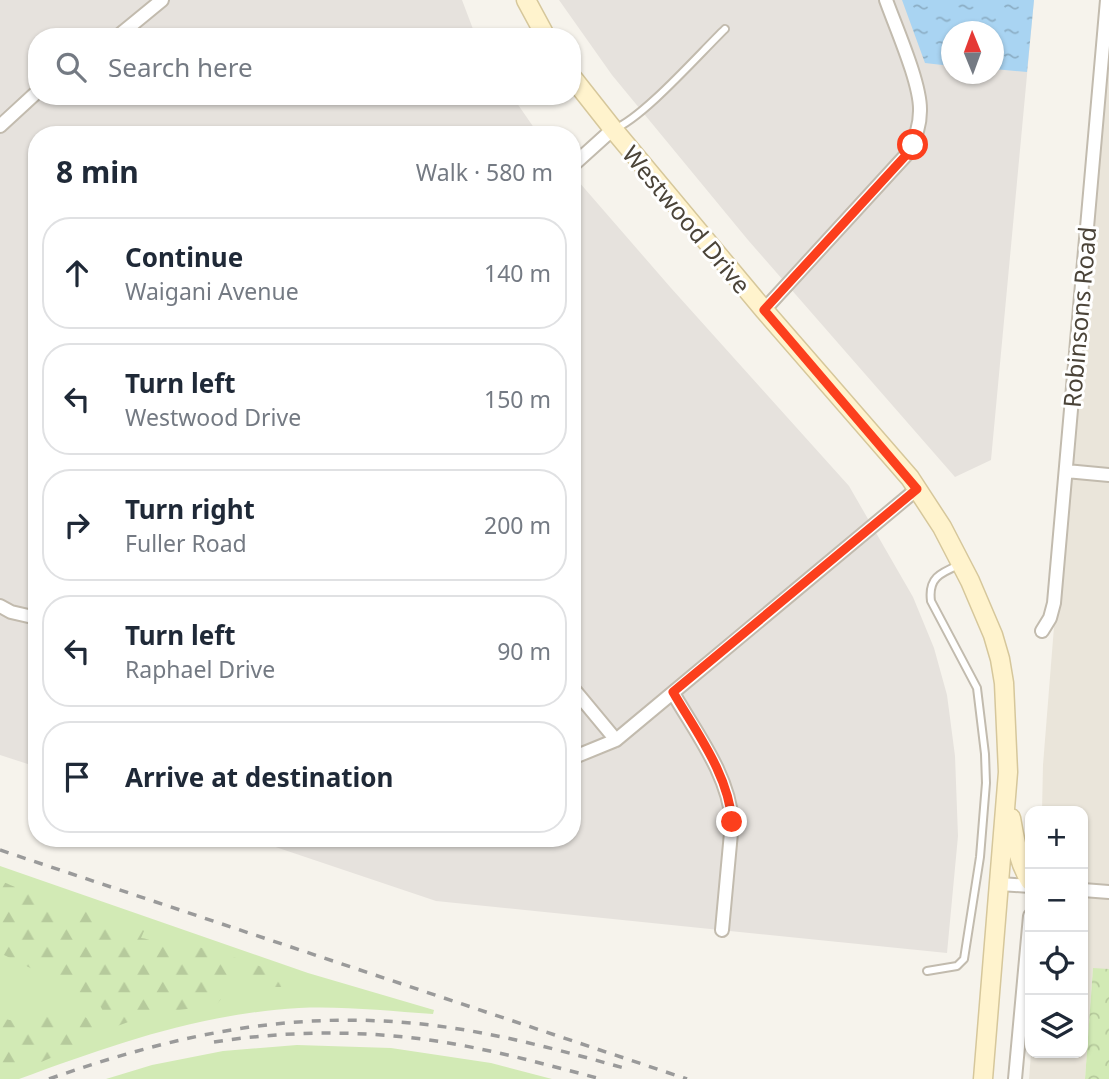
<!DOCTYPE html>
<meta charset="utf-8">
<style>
body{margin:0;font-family:"Noto Sans",sans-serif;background:#f2f2f3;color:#1f2937}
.controls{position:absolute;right:21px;bottom:21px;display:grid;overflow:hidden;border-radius:14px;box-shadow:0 2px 5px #0004}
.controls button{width:63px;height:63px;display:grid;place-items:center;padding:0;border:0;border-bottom:2px solid #e0e1e3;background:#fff;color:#1f2937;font:35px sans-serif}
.compass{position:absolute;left:941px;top:21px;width:63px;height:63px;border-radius:50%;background:#fff;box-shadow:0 2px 5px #0004;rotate:359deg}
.stop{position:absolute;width:21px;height:21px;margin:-16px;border:5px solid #fc3f1d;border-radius:50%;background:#fff}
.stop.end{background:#fc3f1d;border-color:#fff;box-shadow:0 2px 7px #0008}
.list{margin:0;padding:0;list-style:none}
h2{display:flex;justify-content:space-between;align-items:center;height:91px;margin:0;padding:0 28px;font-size:30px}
h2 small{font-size:23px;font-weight:400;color:#747a83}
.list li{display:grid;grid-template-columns:46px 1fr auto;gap:21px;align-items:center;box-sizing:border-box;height:112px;margin:0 14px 14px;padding:0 14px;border:2px solid #e0e1e3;border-radius:28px}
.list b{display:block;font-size:26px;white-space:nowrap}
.list p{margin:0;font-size:23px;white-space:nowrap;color:#747a83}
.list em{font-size:23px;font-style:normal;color:#747a83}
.icon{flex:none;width:38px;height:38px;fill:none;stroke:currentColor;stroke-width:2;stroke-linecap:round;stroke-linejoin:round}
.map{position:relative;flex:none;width:1109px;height:1079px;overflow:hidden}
.search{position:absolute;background:#fff;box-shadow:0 2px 5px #0004;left:28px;top:28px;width:553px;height:77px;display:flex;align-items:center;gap:18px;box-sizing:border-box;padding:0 24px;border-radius:28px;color:#747a83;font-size:26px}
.panel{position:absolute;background:#fff;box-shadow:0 2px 5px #0004;left:28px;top:126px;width:553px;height:721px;border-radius:28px}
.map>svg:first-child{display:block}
.residential{fill:#eae5da}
.industrial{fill:#e6e2dd;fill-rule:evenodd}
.grass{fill:#d2eab5}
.forest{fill:url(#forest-firs)}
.park{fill:url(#park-crowns)}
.water{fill:url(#water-ripples)}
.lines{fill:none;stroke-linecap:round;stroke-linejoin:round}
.lane-casing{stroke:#c2bbae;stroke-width:10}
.street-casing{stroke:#c2bbae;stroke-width:16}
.secondary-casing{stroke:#d6c79b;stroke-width:21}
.lane{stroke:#fff;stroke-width:6}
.street{stroke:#fff;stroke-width:12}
.secondary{stroke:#fff3cd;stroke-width:18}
.rail{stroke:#9a9a9a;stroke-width:3.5;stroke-dasharray:9 9;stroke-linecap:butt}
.route{stroke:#fc3f1d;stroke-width:9}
.labels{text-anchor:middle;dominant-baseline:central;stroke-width:6;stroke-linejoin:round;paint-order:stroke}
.street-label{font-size:24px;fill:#4b4439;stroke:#fff}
</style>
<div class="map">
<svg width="1109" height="1079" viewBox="0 0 1109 1079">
<defs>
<pattern id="forest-firs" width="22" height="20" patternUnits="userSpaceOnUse" patternTransform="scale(1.75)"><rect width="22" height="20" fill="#d2eab5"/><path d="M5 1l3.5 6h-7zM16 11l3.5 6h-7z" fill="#b6ca9c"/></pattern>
<pattern id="park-crowns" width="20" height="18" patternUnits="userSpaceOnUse" patternTransform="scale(1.75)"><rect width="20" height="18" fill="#d2eab5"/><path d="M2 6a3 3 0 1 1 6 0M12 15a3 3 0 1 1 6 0" fill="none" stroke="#b6ca9c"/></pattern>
<pattern id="water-ripples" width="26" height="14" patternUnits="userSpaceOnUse" patternTransform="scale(1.75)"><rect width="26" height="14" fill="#a9d4f2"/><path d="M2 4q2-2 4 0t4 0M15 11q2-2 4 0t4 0" fill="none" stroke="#8caec5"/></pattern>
</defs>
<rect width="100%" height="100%" fill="#f6f3ec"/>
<path class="residential" d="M1104 0H1109V969H1093L1085 1079H1029L1031 1053H1083V811H1042L1043 765Z"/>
<path class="industrial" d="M0 0H462L476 37H37V96H512L539 135H37V767L0 755Z
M559 0H1034L991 460 955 477 748 240 612 75ZM951 32H993V74H951Z
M572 174 671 288 849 486 913 597 934 648 947 695 955 756 958 836 947 953 436 901 249 838H572Z"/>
<path class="grass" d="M0 866 308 973 434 1010 433 1014C388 1011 344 1006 299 1008 198 1014 112 1045 19 1079H0Z
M297 1045 391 1048 491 1063 552 1079H106L152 1065 223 1051Z"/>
<path class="forest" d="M0 881C20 888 29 895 52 895L54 920 58 926H62L67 909 75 905C87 913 108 911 116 923 113 931 109 939 116 947H122L128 927 139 926 144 931 141 938C151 939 158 944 167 946 176 947 185 944 194 946 213 950 274 968 285 980L281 987C263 988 248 979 230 980L222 986V998L216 1005 150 1014 112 1028C104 1018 104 1006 93 999L0 953Z
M39 1016H84L95 1024V1035L91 1041 34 1065 0 1073V1017C12 1022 27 1023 39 1016Z"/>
<path class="park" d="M1093 968 1109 969V1079H1085Z"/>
<path class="water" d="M902 0H1034L1027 72 994 69 993 32H951V66L925 63Z"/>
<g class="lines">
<defs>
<path id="lane" d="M614 129C643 118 700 53 725 29
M927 971 957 966 964 959 980 857 986 783 985 754 977 688 931 601C928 578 940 573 959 565"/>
<path id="street" d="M117 37 162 0
M0 126 37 92
M572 166 613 129
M764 310 908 153C915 140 920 126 920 111 921 84 896 28 886 0
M1066 471 1109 475
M0 606 11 612 37 618
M1042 631 1050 618 1054 603 1107 0
M572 687 616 740
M673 693C696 733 729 775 732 822L722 930
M572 758 616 740 917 489
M1000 884 1030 886
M1083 890 1109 892
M1015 1079 1030 916"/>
<path id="secondary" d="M526 0 546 37
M572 77 613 129 764 310 910 478 942 527 970 581 993 635 1000 659 1004 683 1008 772 983 1079
M1011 818C1015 840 1018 861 1030 881"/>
</defs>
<use href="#lane" class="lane-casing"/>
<use href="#street" class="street-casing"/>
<use href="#secondary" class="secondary-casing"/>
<use href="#lane" class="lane"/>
<use href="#street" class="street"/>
<use href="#secondary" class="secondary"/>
<path class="rail" d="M0 850 687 1079
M214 1042C285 1031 358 1030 429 1040 487 1048 544 1064 601 1079
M49 1079C180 1033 299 1008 438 1026 501 1034 563 1051 624 1068"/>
</g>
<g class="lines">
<path class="route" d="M732 822C729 775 696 732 673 692L917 489 764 310 908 153 913 145"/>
</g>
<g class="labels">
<g class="street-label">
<text transform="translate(687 219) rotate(50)">Westwood Drive</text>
<text transform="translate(1079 317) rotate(-85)">Robinsons Road</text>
</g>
</g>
</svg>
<div class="controls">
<button>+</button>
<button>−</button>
<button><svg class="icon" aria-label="locate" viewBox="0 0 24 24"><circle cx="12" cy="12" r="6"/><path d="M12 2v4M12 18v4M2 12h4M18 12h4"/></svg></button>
<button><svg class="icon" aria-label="layers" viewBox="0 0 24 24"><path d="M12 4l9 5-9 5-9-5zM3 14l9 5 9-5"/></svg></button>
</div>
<svg class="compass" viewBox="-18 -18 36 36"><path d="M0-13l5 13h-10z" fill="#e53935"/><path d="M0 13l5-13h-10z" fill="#747a83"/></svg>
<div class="stop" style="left:913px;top:145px"></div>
<div class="stop end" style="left:732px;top:822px"></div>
<div class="search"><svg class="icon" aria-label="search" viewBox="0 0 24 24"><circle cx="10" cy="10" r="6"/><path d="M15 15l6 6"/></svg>Search here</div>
<section class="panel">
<h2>8 min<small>Walk · 580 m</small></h2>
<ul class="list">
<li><svg class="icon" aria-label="ahead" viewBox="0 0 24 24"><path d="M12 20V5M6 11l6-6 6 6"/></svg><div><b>Continue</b><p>Waigani Avenue</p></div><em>140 m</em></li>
<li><svg class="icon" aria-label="left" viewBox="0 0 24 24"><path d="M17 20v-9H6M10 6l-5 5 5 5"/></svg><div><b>Turn left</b><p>Westwood Drive</p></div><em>150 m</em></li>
<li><svg class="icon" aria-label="right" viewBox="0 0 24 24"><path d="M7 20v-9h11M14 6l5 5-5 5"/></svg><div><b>Turn right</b><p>Fuller Road</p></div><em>200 m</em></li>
<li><svg class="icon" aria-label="left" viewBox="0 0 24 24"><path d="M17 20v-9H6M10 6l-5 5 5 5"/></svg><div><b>Turn left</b><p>Raphael Drive</p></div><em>90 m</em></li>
<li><svg class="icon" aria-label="arrive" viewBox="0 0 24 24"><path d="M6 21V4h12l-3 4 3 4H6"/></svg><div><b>Arrive at destination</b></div></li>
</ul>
</section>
</div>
